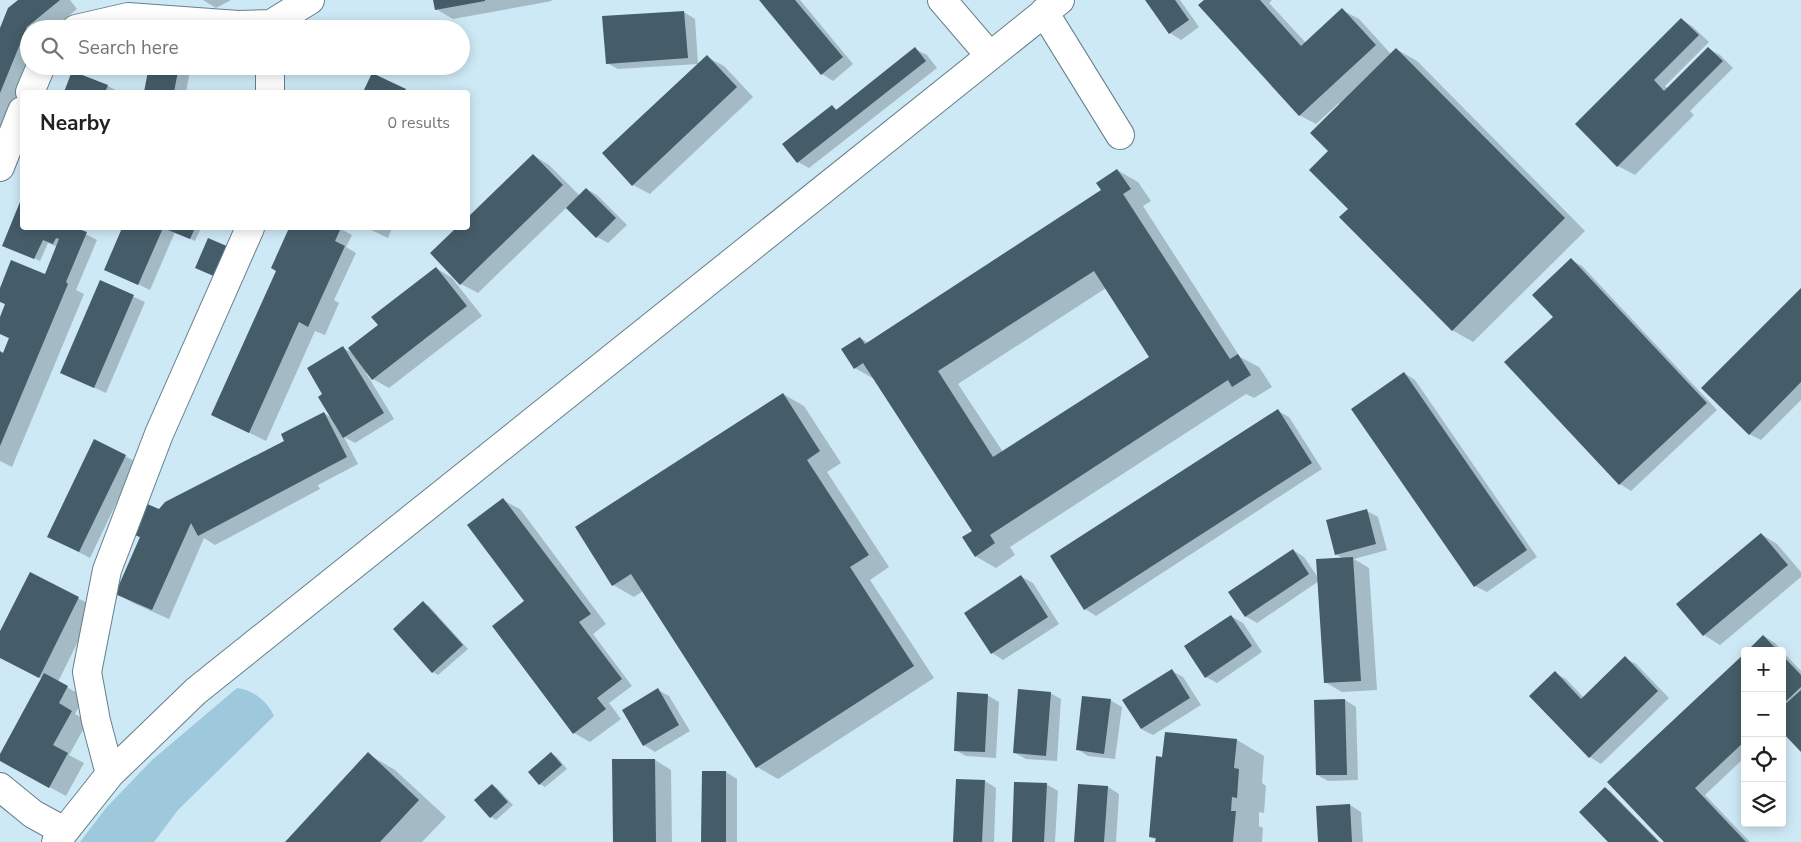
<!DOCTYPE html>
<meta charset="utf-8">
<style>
body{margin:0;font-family:"Nunito Sans",sans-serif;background:#f6f6f6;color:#202124}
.controls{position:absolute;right:15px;bottom:15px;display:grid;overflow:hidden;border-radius:5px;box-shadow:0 2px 12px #0003}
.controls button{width:45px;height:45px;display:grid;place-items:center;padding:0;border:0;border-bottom:1px solid #e0e0e0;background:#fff;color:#202124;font:25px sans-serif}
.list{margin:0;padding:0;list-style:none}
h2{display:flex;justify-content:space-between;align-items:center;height:65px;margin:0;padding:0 20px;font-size:21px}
h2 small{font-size:16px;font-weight:400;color:#757577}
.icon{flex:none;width:28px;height:28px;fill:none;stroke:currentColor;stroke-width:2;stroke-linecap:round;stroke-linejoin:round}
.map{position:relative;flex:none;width:1801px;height:842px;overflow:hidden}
.search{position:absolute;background:#fff;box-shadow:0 2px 12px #0003;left:20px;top:20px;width:450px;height:55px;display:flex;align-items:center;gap:12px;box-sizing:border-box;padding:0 18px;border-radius:28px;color:#757577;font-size:19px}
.panel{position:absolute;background:#fff;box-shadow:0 2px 12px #0003;left:20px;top:90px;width:450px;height:140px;border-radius:5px}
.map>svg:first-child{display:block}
.green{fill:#9ec9dd}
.shadow{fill:#0003;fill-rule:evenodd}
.building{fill:#455d68;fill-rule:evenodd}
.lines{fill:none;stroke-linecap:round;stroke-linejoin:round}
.minor-casing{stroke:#667f8b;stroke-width:30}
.minor{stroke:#fff;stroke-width:28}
</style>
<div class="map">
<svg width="1801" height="842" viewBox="0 0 1801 842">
<rect width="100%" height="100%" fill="#cee9f6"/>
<path class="green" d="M237 688C252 689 268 702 274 716L178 810 154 842H80L106 808 152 760Z"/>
<path class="shadow" d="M20 0H70L77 9 53 29H29V66H31L0 143V32Z
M203 0H231L216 8Z
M434 0H551L552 1 453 19 436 9Z
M761 0H800L853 64 833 81 822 74Z
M1146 0H1180L1199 27 1181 40 1170 33Z
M1206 0H1272L1269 3 1306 43 1342 10 1359 19 1391 54 1396 49 1417 61 1585 231 1473 342 1452 330 1349 209 1330 151 1340 105 1339 103 1316 124 1299 115Z
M684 12 695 19 698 64 618 69 607 63 603 18Z
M1681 19 1692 26 1709 42 1665 86 1668 89 1709 49 1720 55 1733 68 1690 111 1694 115 1635 175 1618 166 1576 124Z
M915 49 927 55 937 68 809 168 798 162 832 107 838 110Z
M707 57 724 66 753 97 650 194 633 185Z
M150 66H191L186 92H146Z
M73 73 108 86 119 92H65Z
M372 75 406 90 409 92H364Z
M533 155 549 165 580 196 587 189 598 196 627 225 608 243 597 237 567 207 478 293 461 284 432 253 458 228H468V218Z
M1117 170 1138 182 1151 201 1143 206 1240 357 1259 367 1272 387 1254 398 1246 394 1010 547 1015 555 996 568 975 556 973 532 874 379 855 368 860 338 869 343 1103 191ZM1106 288 1151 357 1003 452 958 384Z
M22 200V228H74L97 240 76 290 84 294 12 467 0 461V353L4 354 10 339 0 334V320L6 305 0 301V291L45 275 57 247 48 243 40 261 4 245Z
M124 228H201L195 241 175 232 150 290 106 269Z
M291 228H339L352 235 346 247 356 253 334 300 339 303 325 335 315 331 266 441 213 415 278 271 272 268Z
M367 228H392L388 238Z
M1571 260 1582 266 1717 410 1631 491 1620 484 1506 362 1555 317Z
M436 268 452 278 482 316 389 388 373 379 368 372 366 373 394 419 355 443 344 437 358 464 318 485 320 489 215 545 204 538 169 619 133 603 116 593 141 538 133 534 160 511 286 441 324 413 332 418 324 395 343 348 353 353Z
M101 282 145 302 106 393 73 378Z
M1801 289V400L1761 440 1749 434Z
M1404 373 1415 380 1537 557 1487 592 1475 586Z
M783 394 804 406 841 463 827 472 889 567 870 580 934 678 778 779 757 767 643 591 634 597 613 585Z
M1278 411 1289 417 1322 469 1096 616 1085 609Z
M125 456 136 462 90 558 48 536Z
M503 500 520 509 606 624 593 634 632 686 609 703 621 719 590 742 574 733Z
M1367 511 1378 517 1387 550 1354 559 1369 568 1377 690 1342 692 1325 682 1319 581 1257 623 1245 616 1293 550 1304 557 1319 579 1344 559 1336 554Z
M1761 534 1777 544 1801 572V577L1720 645 1704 635Z
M30 573 95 607 58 682 84 697 75 714 88 721 69 755 84 763 66 796 0 760V756L42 679 0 657V634Z
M1022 577 1033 583 1059 624 1003 660 992 653Z
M423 603 429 606 468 649 438 675 433 672 394 629Z
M1231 616 1243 623 1262 652 1217 683 1206 677Z
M1764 636 1775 643 1782 651H1748Z
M1782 651 1801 671V750L1782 730Z
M1745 654V757L1705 795 1750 842H1665Z
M1625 658 1636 664 1669 698 1601 764 1590 757 1531 696 1555 673 1566 679 1584 698Z
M1172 671 1183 677 1201 705 1153 735 1141 729Z
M658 690 669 696 690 731 655 752 644 745Z
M1050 693 1061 699 1057 761 1026 759 1015 753Z
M987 695 999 702 996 758 966 756 955 750Z
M1110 700 1122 707 1115 759 1088 756 1077 749Z
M1345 700 1356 707 1358 780 1328 781 1317 775Z
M1237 740 1264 756 1262 783 1266 786 1264 813 1259 812V826L1263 828 1262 842H1156L1157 840 1150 837 1164 758Z
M551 753 557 757 567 769 545 787 540 784Z
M368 754 395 770 446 817 422 842H287Z
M655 760 671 770 672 842H614Z
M703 772H726L737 779V842H703Z
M985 781 996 788 994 842H954Z
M1046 784 1058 791 1055 842H1013Z
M492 785 497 788 513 805 496 820 491 817Z
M1108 787 1119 794 1116 842H1076Z
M1605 788 1610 791 1660 842H1610Z
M1350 805 1361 812 1363 842H1319Z"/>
<path class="building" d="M18 0H60L27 27 0 93V28L8 8Z
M433 0H485V1L435 10Z
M759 0H795L843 57 821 75Z
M1145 0H1175L1189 20 1169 34Z
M1204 0H1260L1301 46 1342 8 1376 45 1299 116 1198 5Z
M684 11 688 58 606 64 602 16Z
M1681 18 1699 35 1654 80 1664 91 1708 47 1723 61 1617 167 1575 124Z
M915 47 926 61 797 163 782 144 832 105 836 110Z
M1396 48 1565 218 1452 331 1339 217 1348 209 1309 170 1328 151 1310 133Z
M707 55 737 87 632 186 602 153Z
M149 66H179L174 92H144Z
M72 71 108 85 105 92H64Z
M372 73 406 89 405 92H363Z
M533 154 563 185 460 285 430 253 456 228H468V217Z
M1117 169 1131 189 1123 194 1230 359 1238 354 1251 375 1232 387 1228 380 990 535 995 543 975 557 962 537 972 531 863 363 854 369 841 349 860 337 865 344 1101 190 1096 183ZM1094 271 1149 357 993 457 938 371Z
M586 188 616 218 596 238 566 208Z
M22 197V228H76L87 232 66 282 68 284 0 446V351L3 353 9 338 0 334V317L5 304 0 302V288L11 260 45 274 59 239 56 238 53 244 43 240 34 259 2 246Z
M122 228H163L138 285 104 270Z
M163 228H195L190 239Z
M289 228H341L335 241 345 246 308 327 299 322 249 433 211 415 276 271 271 268Z
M208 238 229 247 216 277 195 268Z
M1571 258 1707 403 1619 485 1504 362 1553 317 1532 295Z
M436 267 467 306 372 380 348 348 378 325 371 317Z
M100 280 134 295 94 388 60 373Z
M1801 288V382L1749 435 1701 388Z
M343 346 384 413 343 438 318 397 322 394 307 368Z
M1404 372 1527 550 1474 587 1351 409Z
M783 393 820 451 807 460 869 555 850 567 914 666 756 768 631 574 612 586 575 527Z
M1278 409 1312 463 1084 610 1050 556Z
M324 412 347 457 198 536 191 523 152 610 115 594 140 537 132 534 145 503 159 509 165 502 284 441 281 434Z
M94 439 126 455 79 552 47 537Z
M503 498 591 614 579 622 622 679 597 698 606 709 573 734 492 626 524 601 467 525Z
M1367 509 1376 544 1335 555 1326 520Z
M1761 533 1788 565 1703 636 1676 604Z
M1293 549 1309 574 1245 617 1228 592Z
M1353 557 1361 681 1324 683 1316 559Z
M30 572 79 597 39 678 0 658V631Z
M1021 575 1048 617 991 654 964 613Z
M423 601 463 645 432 673 393 629Z
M1231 615 1252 646 1205 678 1184 646Z
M1763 635 1778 651H1747Z
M1745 653V741L1695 788 1746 842H1664L1607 782Z
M1782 655 1801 675V687L1782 705Z
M1625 656 1658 691 1589 758 1529 696 1555 671 1581 699Z
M1172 669 1190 698 1141 729 1122 700Z
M44 673 68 686 59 703 72 711 53 745 68 753 49 788 0 761V754Z
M658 688 679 725 643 746 622 710Z
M1018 689 1051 692 1046 756 1013 753Z
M1801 690V752L1782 732V707Z
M957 692 988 694 985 752 954 751Z
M1082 696 1111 699 1104 754 1076 750Z
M1345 699 1347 775H1316L1314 700Z
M1165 732 1237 739 1234 768 1239 769 1237 798 1232 797 1231 811H1236L1233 842H1155L1156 838 1149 837 1156 756 1162 757Z
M368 752 419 800 380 842H285Z
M551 752 562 765 539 785 528 772Z
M612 759H655L656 842H613Z
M702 771H726V842H701Z
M956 779 985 780 982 842H953Z
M1014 782 1047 783 1044 842H1012Z
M492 784 508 802 490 818 474 800Z
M1078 784 1108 786 1104 842H1074Z
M1605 787 1659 842H1608L1579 812Z
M1350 804 1352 842H1318L1316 806Z"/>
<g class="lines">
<defs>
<path id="minor" d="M942 0 990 56
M1044 12 1120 135
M76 29 128 17 238 25 271 24 310 0
M30 92 41 66
M270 92V66
M0 167 22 111
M110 774 96 721 87 672 107 570 159 434 250 228
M0 787 33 814 64 831
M56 842 110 774 196 691 1060 0"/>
</defs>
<use href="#minor" class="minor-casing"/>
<use href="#minor" class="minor"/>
</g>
</svg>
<div class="controls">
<button>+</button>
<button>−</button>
<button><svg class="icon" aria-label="locate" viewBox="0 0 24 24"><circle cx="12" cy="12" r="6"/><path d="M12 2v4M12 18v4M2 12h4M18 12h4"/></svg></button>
<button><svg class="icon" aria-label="layers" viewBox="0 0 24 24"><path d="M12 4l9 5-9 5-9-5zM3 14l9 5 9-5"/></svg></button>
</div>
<div class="search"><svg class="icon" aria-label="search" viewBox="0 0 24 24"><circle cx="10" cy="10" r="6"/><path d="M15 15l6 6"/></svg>Search here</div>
<section class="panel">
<h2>Nearby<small>0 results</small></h2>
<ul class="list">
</ul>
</section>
</div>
